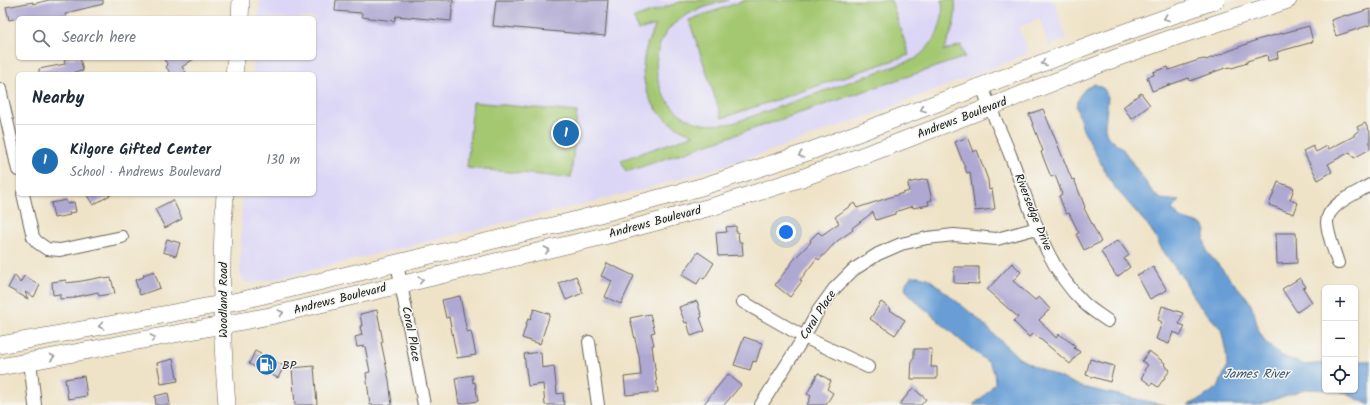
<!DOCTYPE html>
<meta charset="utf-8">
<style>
body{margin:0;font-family:Kalam,sans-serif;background:#f6f6f7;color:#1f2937}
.controls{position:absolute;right:12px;bottom:12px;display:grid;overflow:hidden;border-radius:6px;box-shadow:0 1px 3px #0004}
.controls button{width:36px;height:36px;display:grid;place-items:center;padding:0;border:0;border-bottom:1px solid #e0e1e3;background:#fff;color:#1f2937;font:20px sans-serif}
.you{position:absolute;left:786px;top:232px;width:14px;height:14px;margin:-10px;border:3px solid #fff;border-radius:50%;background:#1a73e8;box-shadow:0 0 0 6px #1a73e833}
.badge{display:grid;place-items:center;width:26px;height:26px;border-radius:50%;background:#1f6fb2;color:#fff;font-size:13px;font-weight:700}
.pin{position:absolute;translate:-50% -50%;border:2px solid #fff;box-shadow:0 1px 4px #0006}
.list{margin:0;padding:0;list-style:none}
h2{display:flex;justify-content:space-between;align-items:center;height:52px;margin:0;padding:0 16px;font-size:17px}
h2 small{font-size:13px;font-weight:400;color:#747a83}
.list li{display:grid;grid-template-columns:26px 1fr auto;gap:12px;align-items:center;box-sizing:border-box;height:72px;padding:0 16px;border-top:1px solid #e0e1e3}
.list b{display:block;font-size:15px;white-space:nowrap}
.list p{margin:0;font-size:13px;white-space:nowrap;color:#747a83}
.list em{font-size:13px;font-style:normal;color:#747a83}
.icon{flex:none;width:22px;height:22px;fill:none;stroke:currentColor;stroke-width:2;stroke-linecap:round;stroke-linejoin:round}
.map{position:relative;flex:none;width:1370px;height:405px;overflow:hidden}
.search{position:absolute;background:#fff;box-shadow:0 1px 3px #0004;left:16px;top:16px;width:300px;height:44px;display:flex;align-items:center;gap:10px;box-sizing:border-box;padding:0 14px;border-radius:6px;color:#747a83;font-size:15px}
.panel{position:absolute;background:#fff;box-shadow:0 1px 3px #0004;left:16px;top:72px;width:300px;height:124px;border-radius:6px}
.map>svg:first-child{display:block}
.built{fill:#dcd6f6}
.green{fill:#a4c871;stroke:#607246}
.water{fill:#679ed5;stroke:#425d78}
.building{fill:#afa8d2}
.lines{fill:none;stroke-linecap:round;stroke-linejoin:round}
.street-casing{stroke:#666258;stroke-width:14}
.secondary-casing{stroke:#666258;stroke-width:18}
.street{stroke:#fff;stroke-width:12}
.secondary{stroke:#fff;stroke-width:17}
.oneway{stroke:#999}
.labels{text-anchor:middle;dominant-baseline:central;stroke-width:3;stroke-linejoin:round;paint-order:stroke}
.street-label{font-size:12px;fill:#1c1c1c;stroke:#f6f6f2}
.poi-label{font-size:12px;fill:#1c1c1c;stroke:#f6f6f2;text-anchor:start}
.water-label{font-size:13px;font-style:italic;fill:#3e566f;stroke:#f6f6f2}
</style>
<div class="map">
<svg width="1370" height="405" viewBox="0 0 1370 405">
<rect width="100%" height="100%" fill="#f6f6f2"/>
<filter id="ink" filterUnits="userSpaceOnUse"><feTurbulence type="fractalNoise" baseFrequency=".025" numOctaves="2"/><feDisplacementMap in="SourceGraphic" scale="8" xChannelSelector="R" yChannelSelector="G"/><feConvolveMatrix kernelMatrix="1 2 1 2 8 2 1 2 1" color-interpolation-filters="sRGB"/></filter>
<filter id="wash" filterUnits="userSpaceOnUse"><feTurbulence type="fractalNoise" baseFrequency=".012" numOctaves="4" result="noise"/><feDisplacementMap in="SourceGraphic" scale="16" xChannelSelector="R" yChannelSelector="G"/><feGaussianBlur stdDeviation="0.9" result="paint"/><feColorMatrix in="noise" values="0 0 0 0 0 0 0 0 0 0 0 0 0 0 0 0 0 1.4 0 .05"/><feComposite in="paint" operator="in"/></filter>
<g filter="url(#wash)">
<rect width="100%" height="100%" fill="#efe3c7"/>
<path class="built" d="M260 0H1051L1056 5 1066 39 1049 46 1039 19 1019 27 1028 54 876 113 762 154 642 190 311 270 255 283H249L244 281 240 273 242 194H314V74H253L254 58H314V18H258Z"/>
<path class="green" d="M686 0H728C710 6 689 10 675 23 641 52 656 112 699 123 710 126 722 124 733 123L915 59C934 45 945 25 942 0H955C957 19 952 34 943 51L961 45 965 57 626 172 621 160 694 135C687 132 679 129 672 124 638 100 636 59 656 25L638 30 634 18Z
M746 0H891L909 55 722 118 689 20Z
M473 102 577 112 571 178 467 168Z"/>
<path class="water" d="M1095 84 1104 89 1108 97 1105 127 1107 136 1122 148 1154 194 1161 199 1180 201 1172 209 1180 218 1200 224 1204 226 1206 231 1204 238 1207 252 1248 299 1254 311 1258 329 1266 343 1280 355 1305 365 1325 363V390L1306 389 1258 405H1188L1201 399 1218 387 1227 367 1226 352 1221 329 1196 302 1185 281 1163 251 1150 228 1112 184 1083 130 1076 106 1080 95 1086 88Z
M911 276H919L928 278 976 317 1019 358 1036 367 1082 387 1164 405H973L985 395 995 383 994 372 989 363 960 340 910 296 905 289 906 283Z
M1355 361H1370V405L1338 390H1355Z"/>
<g id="blocks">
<path class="building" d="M49 0H103V4L70 12V13L65 14 66 18H18L9 20 6 7 33 2V4Z
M336 0H453L451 21 396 16 394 21 362 17V13L335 11Z
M496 0H608L605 36 493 26Z
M1370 9V25L1336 36 1331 20 1346 15 1347 16Z
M1309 26 1313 42 1277 52 1278 58 1268 61 1267 55 1247 61V63L1232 68 1231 67 1225 68 1190 81 1189 78 1152 91 1147 77 1154 75 1153 72 1168 67 1169 70 1199 60 1205 59 1206 60 1257 40Z
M64 58H80L83 71 75 72V74H39V69L65 64Z
M163 58H195L182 67 187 74H171L166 67 168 65Z
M1141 93 1150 105 1132 119 1123 107Z
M1043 109 1072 180 1074 179 1085 207 1084 208 1101 242 1084 250 1076 234 1079 233 1069 213 1066 214 1059 196 1062 194 1055 175 1051 177 1041 152 1043 151 1029 114Z
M1365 123 1370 132V149L1354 158 1350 152 1328 164 1332 172 1318 180 1303 151 1313 146 1316 152 1327 146 1329 149 1354 136V134L1359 131 1357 127Z
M968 137 974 152 977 150 988 180 989 190 992 189 995 209 975 211 970 172 967 173 955 142Z
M927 179 932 200 928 201 929 205 913 208V206L895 212V214L876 220 873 212 852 228 853 230 836 242 819 260 817 258 800 280 802 281 790 297 775 285 796 257 811 242 810 240 818 232 822 235 839 223 835 217 854 203 857 208 909 191 908 183Z
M1278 182 1294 188 1290 200 1298 203 1294 214 1269 205Z
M86 194H112L93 205Z
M66 200 67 204 74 202 76 212 69 213 70 215 54 218 51 203Z
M173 200 182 219 165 228 155 209Z
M736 226V232H738L739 242H742L743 255 718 256 716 233 727 232 726 227Z
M1276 233H1296L1297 263 1277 264Z
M167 239 180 243 176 256 163 252Z
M1118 240 1129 255 1124 259 1130 267 1117 277 1101 252Z
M698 252 714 263 704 279 701 277 697 284 682 275Z
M607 263 634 276 621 304 605 297 612 281 601 276Z
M1012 263 1021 272 1013 281 1035 300 1039 297 1050 309 1039 320 1056 338 1059 334 1076 346 1074 348 1080 352 1070 364 1033 333 1029 337 1013 321 1018 317 987 290Z
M954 267H979V284L954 283Z
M1153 267 1167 290 1150 299 1137 275Z
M154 271 160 288 140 295 135 280 144 277 143 275Z
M15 275 20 283 24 276 40 285 34 297 25 292 28 299 8 288Z
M576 276 583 293 566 300 559 283Z
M103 277 104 279 111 278 115 293 99 296 98 292 75 297V298L60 299V294L53 295 52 282 66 280V283L82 281Z
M1300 278 1306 287 1303 288 1312 302 1297 312 1282 289Z
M460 296 467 332 471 331 476 355 457 358 449 317 446 318 442 300Z
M697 301 702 317 700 318 705 331 691 336 687 322 685 323 679 307Z
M881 302 891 309 890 310 905 320 895 335 870 319Z
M1162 306 1183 313 1179 324 1185 326 1181 335 1173 332 1169 344 1156 339 1162 322 1158 320Z
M534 309 550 314 540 344 522 338 528 319 530 320Z
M377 310 383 342H381L389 380 392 405H370L366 373 370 372 365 346 357 347 355 337 362 335 360 326H362L360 314Z
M650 314 655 332 651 333 654 345H652L658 392 626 395 624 377 641 375 639 356 630 318Z
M744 337 762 343 756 362 753 361 750 370 734 365Z
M914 349H932L931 367H937V379H911L912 359H914Z
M255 351 284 366 278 378 249 364Z
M1149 351 1165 363 1164 365 1170 370 1158 387 1152 383 1151 385 1141 378 1145 372 1144 370 1148 365 1142 361Z
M541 352 542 368 554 366 557 394 563 393 564 405H545L543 384 528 386 524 354Z
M173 359 178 381 161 384 157 363Z
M1090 359 1114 366 1110 382 1086 375Z
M314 366 317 405H295L292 368Z
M818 373 831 381 827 389 833 393 826 405H807L811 396 807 394Z
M728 374 741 385 724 405H703Z
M472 375 473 383 475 382 478 401 459 404 455 378Z
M84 376 87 396 68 399 65 379Z
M913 388 926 399 921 405H899Z
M168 393 170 405H156L155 396Z"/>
</g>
</g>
<g filter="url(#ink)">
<use href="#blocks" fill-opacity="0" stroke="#666258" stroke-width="1"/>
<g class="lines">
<defs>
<path id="street" d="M982 86C990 110 1002 133 1011 157 1031 207 1043 264 1084 303 1091 310 1100 315 1108 321
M0 89 18 170
M23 194 33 237 37 242 47 249 60 250 122 237
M397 263 424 405
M1338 263C1334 250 1328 236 1327 223 1326 205 1357 193 1370 185
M743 302 804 337 868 367
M589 342 598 405
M30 361 35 405
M761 405 804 337 818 311 834 289 853 270 878 254 901 244 927 238 954 235 997 239 1037 228"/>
<path id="secondary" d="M240 18 241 0
M234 74 236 58
M225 194C220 264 221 335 227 405
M0 345 243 300 573 221 701 187 808 152 1103 40 1216 0
M0 367 270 316 604 236 718 205 799 179 889 146 1116 58 1178 36 1288 0"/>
</defs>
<use href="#street" class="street-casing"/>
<use href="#secondary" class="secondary-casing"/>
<use href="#street" class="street"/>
<use href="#secondary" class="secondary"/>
</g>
<defs><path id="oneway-chevron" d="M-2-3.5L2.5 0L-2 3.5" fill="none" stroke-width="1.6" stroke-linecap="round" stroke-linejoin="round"/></defs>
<g class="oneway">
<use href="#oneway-chevron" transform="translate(1166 18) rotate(160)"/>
<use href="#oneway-chevron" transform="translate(1044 63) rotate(159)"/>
<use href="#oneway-chevron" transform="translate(923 109) rotate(159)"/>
<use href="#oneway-chevron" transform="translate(801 155) rotate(162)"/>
<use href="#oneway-chevron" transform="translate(547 250) rotate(-13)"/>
<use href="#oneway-chevron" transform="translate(421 280) rotate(-13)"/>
<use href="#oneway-chevron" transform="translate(281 313) rotate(-13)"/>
<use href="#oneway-chevron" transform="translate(101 326) rotate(170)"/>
<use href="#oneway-chevron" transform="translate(153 338) rotate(-11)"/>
<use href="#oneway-chevron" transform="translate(52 357) rotate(-11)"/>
</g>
</g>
<defs>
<symbol id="fuel-disc" viewBox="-11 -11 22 22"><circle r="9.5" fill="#1f6fb2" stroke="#f6f6f2"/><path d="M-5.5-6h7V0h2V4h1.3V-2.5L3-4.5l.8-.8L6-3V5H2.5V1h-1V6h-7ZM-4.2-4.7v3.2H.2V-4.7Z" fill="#fff"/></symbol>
</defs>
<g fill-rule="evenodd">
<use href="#fuel-disc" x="254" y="352" width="25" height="25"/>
</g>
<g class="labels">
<g class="street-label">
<text transform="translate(962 118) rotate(-21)">Andrews Boulevard</text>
<text transform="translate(1033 212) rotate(68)">Riversedge Drive</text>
<text transform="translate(655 222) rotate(-15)">Andrews Boulevard</text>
<text transform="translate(340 299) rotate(-14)">Andrews Boulevard</text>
<text transform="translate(223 300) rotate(-90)">Woodland Road</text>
<text transform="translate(818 315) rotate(-57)">Coral Place</text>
<text transform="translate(411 334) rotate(79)">Coral Place</text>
</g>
<g class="poi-label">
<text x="282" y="365">BP</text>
</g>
<g class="water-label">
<text x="1256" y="374">James River</text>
</g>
</g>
</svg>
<div class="controls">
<button>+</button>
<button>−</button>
<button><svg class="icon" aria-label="locate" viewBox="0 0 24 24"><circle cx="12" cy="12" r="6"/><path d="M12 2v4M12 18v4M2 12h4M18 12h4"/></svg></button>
</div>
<div class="you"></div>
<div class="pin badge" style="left:566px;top:133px">1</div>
<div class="search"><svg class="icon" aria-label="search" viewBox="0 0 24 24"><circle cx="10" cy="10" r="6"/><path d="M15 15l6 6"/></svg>Search here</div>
<section class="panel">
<h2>Nearby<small></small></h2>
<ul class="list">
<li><span class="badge">1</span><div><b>Kilgore Gifted Center</b><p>School · Andrews Boulevard</p></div><em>130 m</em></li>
</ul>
</section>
</div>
